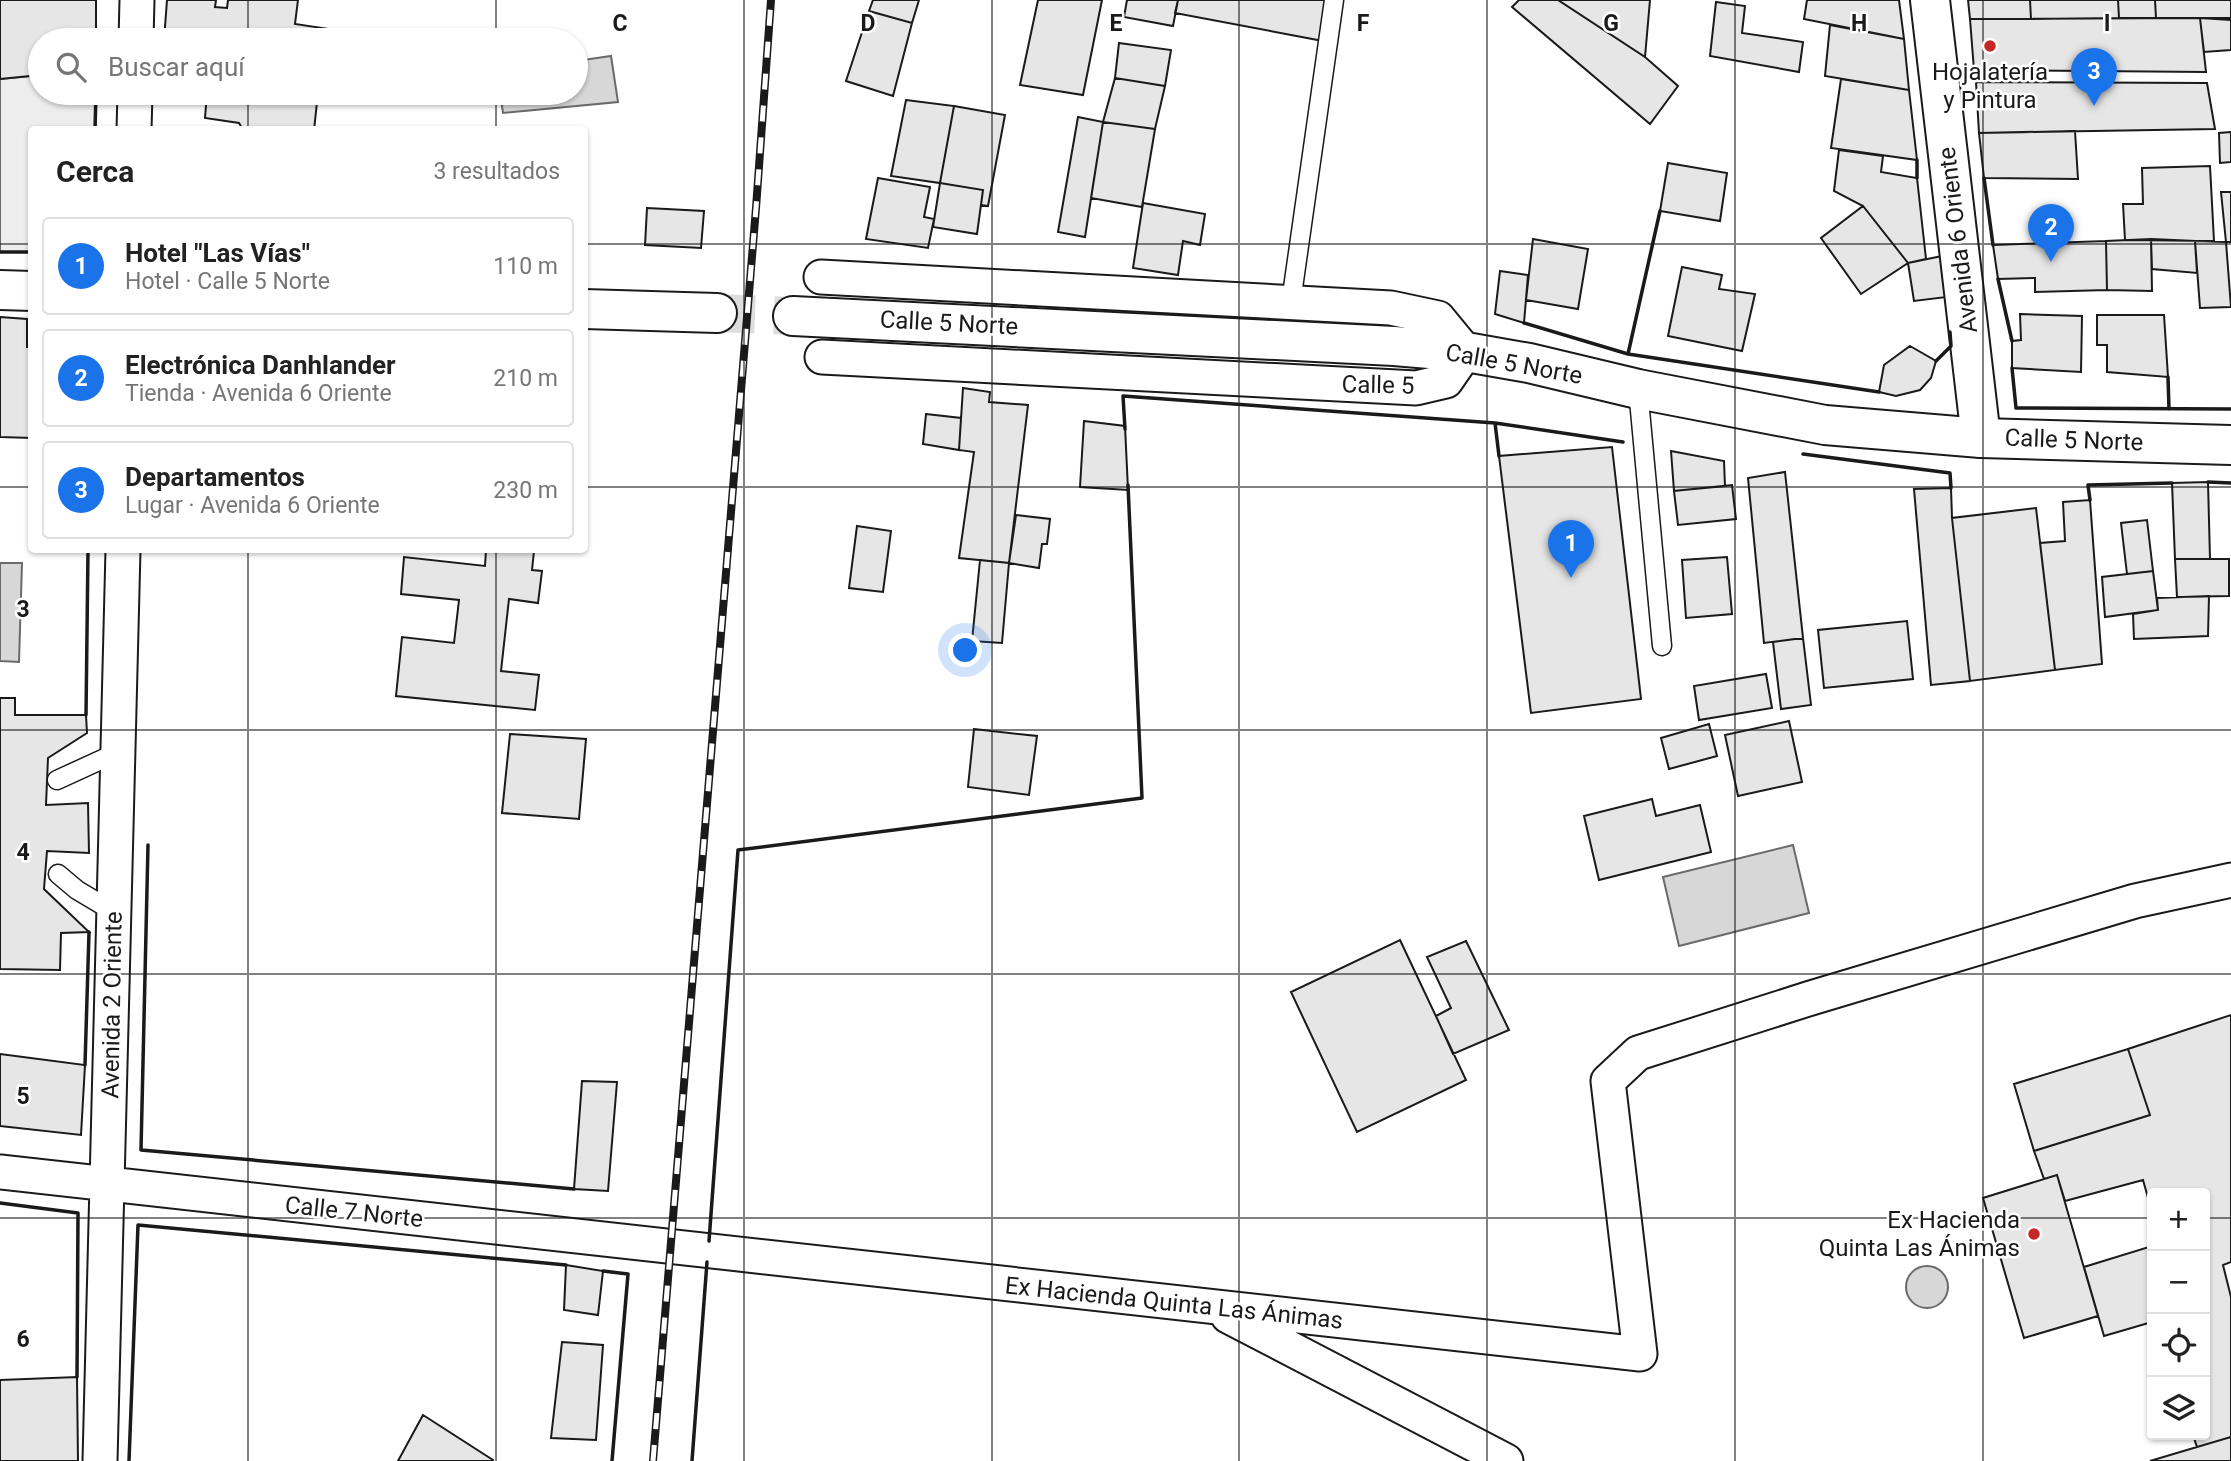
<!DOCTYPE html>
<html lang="es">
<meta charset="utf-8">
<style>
body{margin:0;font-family:Roboto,sans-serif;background:#f6f6f6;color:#222}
.controls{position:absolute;right:21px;bottom:21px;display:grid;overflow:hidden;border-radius:7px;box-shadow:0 2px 5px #0004}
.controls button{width:63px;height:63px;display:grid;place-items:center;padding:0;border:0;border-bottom:2px solid #e0e0e0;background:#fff;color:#222;font:35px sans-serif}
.you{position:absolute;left:966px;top:651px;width:24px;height:24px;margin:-18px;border:5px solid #fff;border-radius:50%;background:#1a73e8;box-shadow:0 0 0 10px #1a73e833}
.badge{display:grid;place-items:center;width:46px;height:46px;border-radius:50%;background:#1a73e8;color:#fff;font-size:23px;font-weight:700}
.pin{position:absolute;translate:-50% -58px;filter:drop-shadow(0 2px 4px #0008)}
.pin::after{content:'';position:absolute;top:37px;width:24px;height:21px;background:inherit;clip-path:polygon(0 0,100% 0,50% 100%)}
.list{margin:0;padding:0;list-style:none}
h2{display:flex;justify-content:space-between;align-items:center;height:91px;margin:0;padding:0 28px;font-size:30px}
h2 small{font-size:23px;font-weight:400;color:#767676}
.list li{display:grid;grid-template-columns:46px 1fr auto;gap:21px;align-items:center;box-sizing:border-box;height:98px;margin:0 14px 14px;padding:0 14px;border:2px solid #e0e0e0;border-radius:7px}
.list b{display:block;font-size:26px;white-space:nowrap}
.list p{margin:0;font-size:23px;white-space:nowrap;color:#767676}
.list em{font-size:23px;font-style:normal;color:#767676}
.icon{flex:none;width:38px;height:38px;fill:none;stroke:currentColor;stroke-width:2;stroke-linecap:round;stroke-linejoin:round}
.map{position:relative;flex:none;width:2231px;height:1461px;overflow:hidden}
.search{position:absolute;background:#fff;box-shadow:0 2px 5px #0004;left:28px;top:28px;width:560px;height:77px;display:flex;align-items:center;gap:18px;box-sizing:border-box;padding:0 24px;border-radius:38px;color:#767676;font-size:26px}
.panel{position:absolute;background:#fff;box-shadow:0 2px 5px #0004;left:28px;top:126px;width:560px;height:427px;border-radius:7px}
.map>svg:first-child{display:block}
.built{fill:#ededed;stroke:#6a6a6a;stroke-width:2}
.water{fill:#d7d7d7;stroke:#6a6a6a;stroke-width:2}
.building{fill:#e6e6e6;stroke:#1a1a1a;stroke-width:2}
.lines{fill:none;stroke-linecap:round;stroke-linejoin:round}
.primary-tunnel{stroke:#ddd;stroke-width:38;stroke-dasharray:38 19;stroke-linecap:butt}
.service-casing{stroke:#1a1a1a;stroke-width:21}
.minor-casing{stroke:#1a1a1a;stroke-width:37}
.tertiary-casing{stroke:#1a1a1a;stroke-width:42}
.primary-casing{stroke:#1a1a1a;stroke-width:42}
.service{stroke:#fff;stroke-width:18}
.minor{stroke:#fff;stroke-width:33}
.tertiary{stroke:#fff;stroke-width:38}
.primary{stroke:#fff;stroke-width:38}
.rail-casing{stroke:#1a1a1a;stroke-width:8}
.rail{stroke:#fff;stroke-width:5;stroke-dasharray:16;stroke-linecap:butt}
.wall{stroke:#1a1a1a;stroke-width:3.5}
.grid{fill:none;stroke:#1a1a1a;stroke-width:2;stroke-opacity:0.55}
.poi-dot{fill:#c62828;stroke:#fff;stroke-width:2.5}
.labels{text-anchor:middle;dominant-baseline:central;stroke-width:5;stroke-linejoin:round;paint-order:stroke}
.poi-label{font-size:24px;fill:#1a1a1a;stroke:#fff}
.street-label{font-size:24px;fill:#1a1a1a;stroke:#fff}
.grid-label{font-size:23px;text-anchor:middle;font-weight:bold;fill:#1a1a1a;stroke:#fff;stroke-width:5;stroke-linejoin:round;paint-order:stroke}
</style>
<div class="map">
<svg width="2231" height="1461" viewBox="0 0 2231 1461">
<rect width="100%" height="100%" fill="#fff"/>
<path class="built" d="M40 75V93H96L95 129 32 130 31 252H0V79Z"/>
<path class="water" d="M611 56 618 102 503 113 500 93H576V61Z
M0 563H22L19 662 0 661Z
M1793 845 1809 913 1679 946 1663 877Z
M1906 1287a21 21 0 1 1 42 0a21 21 0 1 1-42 0Z"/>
<path class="building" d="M0 0H96V40H40V75L0 79Z
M167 0H216L215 7 227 8 228 0H298L295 24 349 32V40H164Z
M873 0H919L912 23 869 11Z
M1038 0H1102L1083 95 1020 85Z
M1127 0H1178L1173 26 1124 17Z
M1178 0H1330L1323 41 1175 13Z
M1519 0H1558L1645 57 1678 86 1650 124 1512 7Z
M1558 0H1650L1645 57Z
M1807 0H1899L1904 39 1804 19Z
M1968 0H2030L2031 19H1970Z
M2030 0H2118L2119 18 2031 19Z
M2118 0H2155L2156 18H2119Z
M2155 0H2231V18H2156Z
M1716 2 1745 6 1742 33 1803 42 1799 72 1710 56Z
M869 11 912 23 893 96 846 81Z
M2200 18 2206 72 1974 70 1970 19Z
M2200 18 2231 20V50L2204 52Z
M1830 25 1904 39 1909 90 1825 76Z
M1119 43 1171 50 1165 86 1115 78Z
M1115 78 1165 86 1155 129 1103 122Z
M1841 79 1909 90 1917 160 1831 148Z
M1976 82 2207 83 2215 129 1979 133Z
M207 93H318L314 130H243L239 123 205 118Z
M906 100 954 106 940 183 891 176Z
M954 106 1005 115 988 206 981 205 983 190 940 183Z
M1078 117 1103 122 1085 237 1058 232Z
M1103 122 1155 129 1142 207 1091 198Z
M2075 131 2078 179 1984 178 1979 133Z
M2231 132V162L2220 163 2219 133Z
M1839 150 1883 156 1881 172 1917 178 1926 259 1908 263 1863 206 1834 191Z
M1668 163 1727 173 1720 221 1660 211Z
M2210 166 2214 241 2125 240 2123 204H2143L2142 168Z
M878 178 930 187 924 217 934 219 928 248 866 239Z
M940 183 983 190 977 234 933 227Z
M2221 192H2231V242H2226Z
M1143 203 1205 214 1200 245 1183 241 1178 275 1133 268Z
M1863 206 1908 263 1861 294 1821 238Z
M647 208 704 211 701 248 645 245Z
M1533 239 1588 249 1578 309 1526 300Z
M2151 239 2152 291 2107 290 2106 241Z
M2151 239 2195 241 2197 273 2152 269Z
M2106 241 2107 290 2035 292V278L1998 279 1993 245Z
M2195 241 2226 242 2231 307 2200 308Z
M1942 256 1947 297 1914 301 1908 263Z
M1682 267 1722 275 1719 289 1755 294 1742 351 1668 336Z
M1500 271 1528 275 1524 323 1495 314Z
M2020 314 2082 316 2081 372 2012 368V341L2021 340Z
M2097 315H2164L2168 377 2107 372V345H2097Z
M0 317 27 319V347H32V438L0 437Z
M1910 346 1936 361 1931 378 1920 390 1896 396 1879 392 1884 365Z
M963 388 990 392 989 402 1028 405 1009 563 959 558 974 452 959 450Z
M926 414 961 418 959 450 923 444Z
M1084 421 1125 426 1128 490 1080 487Z
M1612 447 1641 699 1531 713 1499 456Z
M1671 451 1724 461 1725 486 1674 491Z
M1785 472 1803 638 1764 643 1748 478Z
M2208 482 2210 559H2175L2172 483Z
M1732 485 1736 519 1678 525 1674 491Z
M1951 488 1952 518 1970 681 1931 685 1914 489Z
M2090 500 2102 664 2055 670 2040 543 2065 541 2063 502Z
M2036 508 2055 670 1970 681 1952 518Z
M1016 515 1050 519 1047 544H1042L1039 568 1009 563Z
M2147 520 2153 571 2127 574 2121 523Z
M857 526 891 531 883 592 849 588Z
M486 550 534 551 532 570 542 571 538 603 509 599 501 671 539 675 535 710 396 696 402 637 454 643 459 600 401 594 404 557 485 566Z
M1727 557 1732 614 1686 618 1682 560Z
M2175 559H2229V596L2177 597Z
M980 560 1009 563 1002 643 972 641Z
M2153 571 2158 610 2105 617 2102 577Z
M2209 596 2208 636 2134 639 2133 614 2158 610 2157 598Z
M1907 621 1913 679 1824 688 1818 630Z
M1803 638 1811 705 1781 709 1773 642Z
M1766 674 1772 708 1699 720 1694 686Z
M0 698H15V715H86L87 733 48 758 46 805 88 803 89 853 47 851 44 889 89 932 61 933 60 970 0 969Z
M1789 721 1802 782 1738 796 1725 735Z
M1709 724 1717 756 1669 769 1661 738Z
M974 729 1037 736 1029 795 968 787Z
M510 734 586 739 579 819 502 813Z
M1652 799 1656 816 1700 805 1711 852 1599 880 1584 816Z
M1400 940 1466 1080 1357 1132 1291 992Z
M1466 941 1509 1030 1453 1054 1436 1016 1451 1008 1427 957Z
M2231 1015V1262L2223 1265 2231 1297V1437L2197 1447 2193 1435H2205V1193H2152V1212L2143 1180 2065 1201 2057 1175 2044 1179 2034 1151 2150 1115 2128 1049Z
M2128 1049 2150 1115 2034 1151 2014 1084Z
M0 1054 85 1065 81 1135 0 1126Z
M582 1081 617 1082 608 1191 574 1189Z
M2057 1175 2098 1316 2024 1338 1983 1198Z
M2152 1246V1322L2104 1336 2084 1267Z
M566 1265 603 1271 598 1315 564 1310Z
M562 1342 603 1345 596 1440 551 1438Z
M77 1377 78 1461H0V1380Z
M423 1415 493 1460V1461H398Z
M2231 1437V1461H2150L2197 1447Z"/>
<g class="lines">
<path class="primary-tunnel" d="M717 313 793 316"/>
<defs>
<path id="service" d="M1291 302 1334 0
M1638 389 1662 646
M57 780 116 753
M58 874 77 890 114 912"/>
<path id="minor" d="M136 40 137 0
M134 130 135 93
M821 277 1391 308 1438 318 1466 352 1446 381 1416 388 822 357
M0 1172 1640 1354 1608 1081 1638 1053 1811 998 2135 901 2231 880
M1228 1316 1506 1461
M100 1461 123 550"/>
<path id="tertiary" d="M1930 0 1981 438"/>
<path id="primary" d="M0 290 32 291
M584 309 717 313
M793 316 1394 346 1466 352 1529 363 1638 389 1825 425 1981 438 2231 445"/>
</defs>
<use href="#service" class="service-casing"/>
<use href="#minor" class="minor-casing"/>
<use href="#tertiary" class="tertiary-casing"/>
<use href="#primary" class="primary-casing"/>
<use href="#service" class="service"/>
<use href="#minor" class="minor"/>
<use href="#tertiary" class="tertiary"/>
<use href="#primary" class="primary"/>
<defs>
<path id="rail" d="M653 1461 756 208 771 0"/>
</defs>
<use href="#rail" class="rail-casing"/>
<use href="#rail" class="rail"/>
<path class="wall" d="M95 130 96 93
M1917 160V178
M1984 178 1993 245
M1660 211 1628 354 1879 392
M0 252H32
M1998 279 2012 341
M1524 323 1628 354
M1936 361 1951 346 1950 332
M2012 368 2016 408 2231 409
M2168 377 2169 409
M1495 423 1499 456
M1125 429 1123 396 1495 423 1623 442
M1803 454 1950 473 1951 488
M2208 482 2231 483
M2090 500 2088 485 2172 483
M86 715 88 550
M148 845 141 1150 574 1189
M85 1065 89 932
M0 1203 78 1213 77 1377
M709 1241 738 850 1142 798 1128 485
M603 1271 628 1274 612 1461
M129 1461 138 1225 566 1265
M692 1461 707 1262"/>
</g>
<path class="grid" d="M248 0V40M496 0V40M744 0V1461M992 0V1461M1239 0V1461M1487 0V1461M1735 0V1461M1983 0V1461M248 93V130M496 93V130M0 244H32M584 244H2231M0 487H32M584 487H2231M248 550V1461M496 550V1461M0 730H2231M0 974H2231M0 1218H2152M2205 1218H2231"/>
<g class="poi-dot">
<circle cx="1990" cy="46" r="7"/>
<circle cx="2034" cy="1234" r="7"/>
</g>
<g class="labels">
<g class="poi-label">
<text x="1990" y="72">Hojalatería<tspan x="1990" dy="28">y Pintura</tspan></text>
<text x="2020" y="1220" text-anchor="end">Ex Hacienda<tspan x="2020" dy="28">Quinta Las Ánimas</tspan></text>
</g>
<g class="street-label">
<text transform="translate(1958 240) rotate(-97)">Avenida 6 Oriente</text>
<text transform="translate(949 323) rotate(3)">Calle 5 Norte</text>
<text transform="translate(1514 364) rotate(10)">Calle 5 Norte</text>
<text transform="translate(1378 385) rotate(1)">Calle 5</text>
<text transform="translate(2074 440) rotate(2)">Calle 5 Norte</text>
<text transform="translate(112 1005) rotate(-89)">Avenida 2 Oriente</text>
<text transform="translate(354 1212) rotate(6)">Calle 7 Norte</text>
<text transform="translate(1174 1303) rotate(6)">Ex Hacienda Quinta Las Ánimas</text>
</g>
</g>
<g class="grid-label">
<text x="620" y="31">C</text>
<text x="868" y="31">D</text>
<text x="1116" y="31">E</text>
<text x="1363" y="31">F</text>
<text x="1611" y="31">G</text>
<text x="1859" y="31">H</text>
<text x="2107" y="31">I</text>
<text x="23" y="617">3</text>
<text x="23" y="860">4</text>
<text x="23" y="1104">5</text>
<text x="23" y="1347">6</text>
</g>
</svg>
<div class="controls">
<button>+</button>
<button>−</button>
<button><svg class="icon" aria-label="locate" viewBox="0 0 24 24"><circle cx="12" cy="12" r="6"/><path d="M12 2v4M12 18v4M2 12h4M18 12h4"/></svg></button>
<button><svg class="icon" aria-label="layers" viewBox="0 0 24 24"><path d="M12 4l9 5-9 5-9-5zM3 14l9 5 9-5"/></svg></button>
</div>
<div class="you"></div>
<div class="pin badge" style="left:1571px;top:578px">1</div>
<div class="pin badge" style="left:2051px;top:262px">2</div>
<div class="pin badge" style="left:2094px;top:106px">3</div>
<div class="search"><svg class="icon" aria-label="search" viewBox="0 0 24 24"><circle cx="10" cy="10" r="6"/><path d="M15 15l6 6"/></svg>Buscar aquí</div>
<section class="panel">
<h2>Cerca<small>3 resultados</small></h2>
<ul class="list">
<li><span class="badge">1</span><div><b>Hotel &quot;Las Vías&quot;</b><p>Hotel · Calle 5 Norte</p></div><em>110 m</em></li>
<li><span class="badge">2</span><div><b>Electrónica Danhlander</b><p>Tienda · Avenida 6 Oriente</p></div><em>210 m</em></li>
<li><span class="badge">3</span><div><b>Departamentos</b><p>Lugar · Avenida 6 Oriente</p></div><em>230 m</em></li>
</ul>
</section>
</div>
